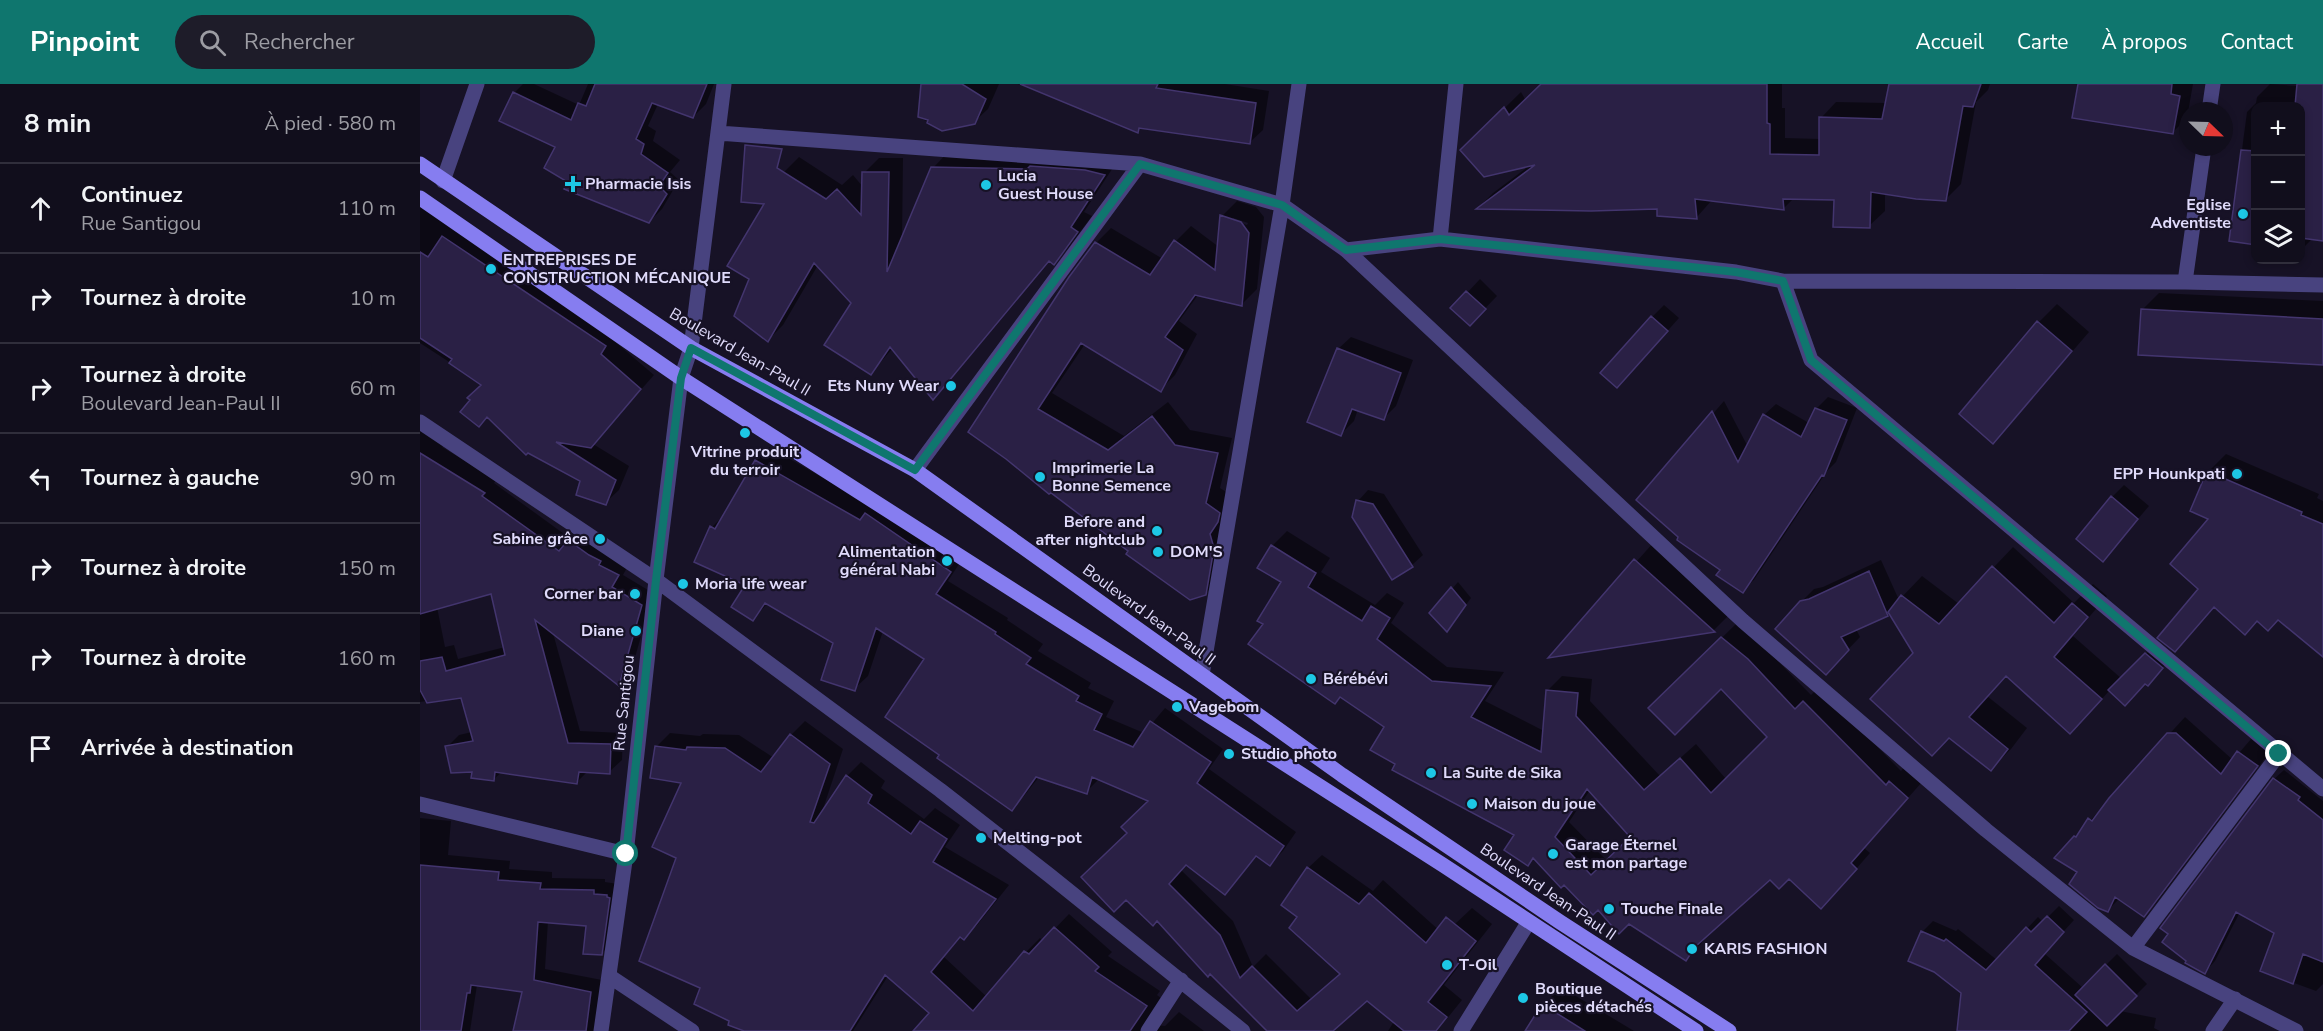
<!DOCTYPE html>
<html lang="fr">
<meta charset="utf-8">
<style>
body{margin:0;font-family:"Nunito Sans",sans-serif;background:#1e1c29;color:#f1f3f6}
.controls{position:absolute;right:18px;top:18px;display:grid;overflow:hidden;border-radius:12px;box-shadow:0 3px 9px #0003}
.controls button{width:54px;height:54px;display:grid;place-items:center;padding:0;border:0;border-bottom:2px solid #302e3b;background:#110e1c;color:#f1f3f6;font:30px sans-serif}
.compass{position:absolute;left:1759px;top:18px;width:54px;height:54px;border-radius:50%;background:#110e1c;box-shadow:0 3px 9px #0003;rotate:113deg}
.stop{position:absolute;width:18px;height:18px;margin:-14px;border:4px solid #0f766e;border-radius:50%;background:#fff}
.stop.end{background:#0f766e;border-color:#fff;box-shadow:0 2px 6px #0008}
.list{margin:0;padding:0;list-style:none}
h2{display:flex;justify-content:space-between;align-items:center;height:78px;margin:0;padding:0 24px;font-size:26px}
h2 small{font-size:20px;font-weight:400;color:#9c9ca3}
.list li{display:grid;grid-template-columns:39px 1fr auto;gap:18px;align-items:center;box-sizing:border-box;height:90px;padding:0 24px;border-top:2px solid #302e3b}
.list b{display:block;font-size:22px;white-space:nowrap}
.list p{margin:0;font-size:20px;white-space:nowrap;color:#9c9ca3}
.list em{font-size:20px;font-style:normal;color:#9c9ca3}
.icon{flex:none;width:33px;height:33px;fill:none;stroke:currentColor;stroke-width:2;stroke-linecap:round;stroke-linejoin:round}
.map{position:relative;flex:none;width:1903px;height:947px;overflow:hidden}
header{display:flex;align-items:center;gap:36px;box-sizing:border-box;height:84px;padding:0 30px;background:#0f766e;color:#fff}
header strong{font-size:28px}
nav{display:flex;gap:33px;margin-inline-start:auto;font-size:21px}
.search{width:420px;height:54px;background:#1e1c29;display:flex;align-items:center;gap:15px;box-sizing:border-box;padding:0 21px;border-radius:33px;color:#9c9ca3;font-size:22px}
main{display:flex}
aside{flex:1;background:#110e1c}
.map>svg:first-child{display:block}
.shadow{fill:#0007;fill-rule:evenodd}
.building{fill:#2a2045;stroke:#43356e;stroke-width:1.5;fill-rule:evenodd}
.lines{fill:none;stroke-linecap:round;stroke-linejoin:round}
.street{stroke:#48437f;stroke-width:15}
.secondary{stroke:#867df0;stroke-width:15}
.route{stroke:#0f766e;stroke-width:8}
.poi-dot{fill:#1dc7e5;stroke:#171226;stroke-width:2}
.labels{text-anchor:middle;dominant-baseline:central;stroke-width:4.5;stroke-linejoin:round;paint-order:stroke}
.poi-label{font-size:16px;font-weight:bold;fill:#e0dbfb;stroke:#171226;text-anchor:start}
.street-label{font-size:16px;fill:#e0dbfb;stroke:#171226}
</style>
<header>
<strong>Pinpoint</strong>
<div class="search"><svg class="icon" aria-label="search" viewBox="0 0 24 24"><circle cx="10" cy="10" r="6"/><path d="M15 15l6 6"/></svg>Rechercher</div>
<nav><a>Accueil</a><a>Carte</a><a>À propos</a><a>Contact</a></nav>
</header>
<main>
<aside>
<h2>8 min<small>À pied · 580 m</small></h2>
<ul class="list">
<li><svg class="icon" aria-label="ahead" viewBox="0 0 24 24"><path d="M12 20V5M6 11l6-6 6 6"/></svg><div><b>Continuez</b><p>Rue Santigou</p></div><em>110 m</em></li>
<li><svg class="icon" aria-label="right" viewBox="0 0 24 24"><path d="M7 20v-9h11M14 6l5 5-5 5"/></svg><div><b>Tournez à droite</b></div><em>10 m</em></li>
<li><svg class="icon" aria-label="right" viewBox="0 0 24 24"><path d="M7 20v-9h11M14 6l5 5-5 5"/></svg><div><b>Tournez à droite</b><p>Boulevard Jean-Paul II</p></div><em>60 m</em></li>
<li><svg class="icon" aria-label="left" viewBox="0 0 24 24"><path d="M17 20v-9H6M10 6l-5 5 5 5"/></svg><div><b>Tournez à gauche</b></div><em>90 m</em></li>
<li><svg class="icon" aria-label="right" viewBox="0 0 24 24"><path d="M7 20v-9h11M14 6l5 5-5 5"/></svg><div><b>Tournez à droite</b></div><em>150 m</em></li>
<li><svg class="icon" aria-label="right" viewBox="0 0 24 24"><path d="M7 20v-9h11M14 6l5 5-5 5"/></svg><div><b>Tournez à droite</b></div><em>160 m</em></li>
<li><svg class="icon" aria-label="arrive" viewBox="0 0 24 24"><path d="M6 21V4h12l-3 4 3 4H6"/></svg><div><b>Arrivée à destination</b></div></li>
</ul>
</aside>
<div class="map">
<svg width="1903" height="947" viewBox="0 0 1903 947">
<rect width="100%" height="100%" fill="#171226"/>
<path class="shadow" d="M103 0H114L159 21 168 0H294L286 20 273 33 238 20 228 42 236 47 233 57 260 76 250 88 259 96 242 125 229 138 148 96 137 63 94 9Z
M502 0H579L568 25 554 38 522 45 500 34Z
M598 0H805L849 7 843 46 829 59 721 43 717 47Z
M1123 0H1362V24H1365V54L1400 55 1401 34 1416 18 1467 19 1470 0H1570L1568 6 1556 18 1541 100 1525 116 1465 109V127L1449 142 1416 114 1375 113 1364 124 1292 116 1277 133 1238 123H1059L1073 109 1113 79 1042 66 1101 8 1106 17Z
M1659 0H1773L1767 34 1753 48Z
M1850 0 1878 2 1879 0H1903V155L1893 154 1882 165 1880 22H1836V159L1810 156 1827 28 1836 19 1837 13Z
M528 68 698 76 664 128 672 132 648 164 633 179 630 177 528 299 513 314 473 264 451 289 433 219 398 181 363 241 348 256 331 194 352 120 364 88 379 73 422 101 433 91 443 103 444 89 459 74H483L482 157 513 84Z
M0 116 193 256 234 291 173 360 209 382 199 406 185 419 162 397 68 332 59 341 63 300 0 259Z
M817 117 836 123 844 133 837 205 822 220 778 211 759 237 777 250 755 291 740 306 665 260 632 309 704 352 748 318 770 346 812 354 800 404 814 413 800 495 785 510 710 466 587 373 676 159 691 144 743 175 756 157 771 142 799 163 802 132ZM813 134 828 139 827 141 813 137Z
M1060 195 1077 212 1050 240 1033 224Z
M1739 209 1903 217V279L1722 226Z
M1637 220 1669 248 1591 339 1573 357 1541 330 1619 238Z
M1244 221 1259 234 1209 290 1232 233Z
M931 253 993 276 976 322 963 335 938 325 934 337 921 350 918 265Z
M1408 313 1437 324 1416 378 1407 387 1334 496 1322 507 1302 485 1218 416 1304 317 1328 363 1344 331 1356 320 1389 339 1396 325Z
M0 345 24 361 22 363 76 396 74 399 151 455 161 444 210 478 203 491 233 509 211 588 199 600 133 549 160 647 203 649 202 676 189 688 168 687 157 698 82 688 74 695 54 687 27 663 39 651 52 648 42 612 0 618V530L10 527 5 509 0 477ZM72 508 85 563 38 575 34 561 25 563 17 523Z
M349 363 543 474 528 497 588 534 587 536 623 560 618 567 671 599 668 604 694 617 686 633 724 649 745 624 803 665 789 685 876 748 863 767 850 780 838 771 805 809 767 779 761 786 813 837 833 883 846 870 891 915 921 889 879 832 888 784 902 771 953 807 963 796 1021 848 910 947H858L708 749 730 717 679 695 666 708 619 693 604 712 591 725 521 671 506 575 463 547 448 592 434 605 415 559 348 519 333 535 327 500 292 443 305 430 336 376Z
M1806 370 1899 410 1897 414 1903 417V571L1859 534 1838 536 1795 522 1755 566 1780 505 1791 435 1771 426 1788 388Z
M1704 401 1729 422 1683 476 1692 413Z
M948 406 964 410 1003 471 992 481 938 417Z
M867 447 910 474 901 488 955 521 967 509 984 519 971 539 1027 583 1084 588 1065 617 1124 647 1127 607 1142 592 1172 595 1170 617 1240 692 1276 660 1306 695 1349 653 1301 603 1230 624 1317 539 1342 561 1391 611 1399 603 1481 687 1484 683 1502 698 1444 764 1450 769 1416 808 1369 793 1350 794 1287 850 1281 860 1266 875 1209 838 1178 824 1144 799 1114 773 1108 780 1096 750 977 679 966 642 846 540 863 498 852 462ZM1170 706 1212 752 1187 777 1149 738Z
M1234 458 1312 528 1294 546 1132 572Z
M1593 463 1654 519 1673 500 1687 512 1653 552 1702 595 1737 559 1753 572 1728 600 1726 598 1690 606 1670 628 1586 591 1567 612 1607 644 1591 665 1571 685 1470 528 1436 545 1440 553 1418 576 1381 518 1394 505 1403 503 1461 476 1479 516 1502 492 1539 520Z
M1038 498 1051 514 1027 546 1011 529Z
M1765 633 1813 676 1831 655 1849 669 1737 818 1724 831 1700 814 1688 826 1659 788 1655 753Z
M385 637 423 665 402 728 427 692 441 678 465 697 461 704 504 735 515 724 540 741 525 763 589 801 558 840 544 854 542 852 524 873 567 913 606 868 620 854 623 857 649 830 692 868 688 872 740 907 737 911 741 914 736 941 745 942 759 928 784 947H495L511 929 468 892 433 947H329L311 936 282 903 258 773 264 698 236 663 250 649 280 652 283 650 319 651 354 674 371 651Z
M1864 686 1903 717V900L1896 907 1842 887 1856 848 1820 828 1795 877 1785 888 1853 696Z
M0 734 31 737 28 771 90 777 89 785 132 788V794L185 795V798L198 800 193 858 181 870 167 841 128 837 125 885 182 896 180 947H95L104 907 57 901 50 947H53H0Z
M1639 822 1654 836 1624 869 1663 904 1697 870 1727 900 1700 927 1736 934 1734 944 1740 947H1538L1542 909 1502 848 1513 837 1536 847 1538 845 1577 876 1618 833 1623 838Z
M1052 824 1072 840 1024 901 1042 916 1017 947H968L1035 840Z
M1141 903 1214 947H1107L1123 921Z"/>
<path class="building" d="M175 0H287L273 34 232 19 216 55 224 60 221 70 248 89 239 102 247 110 229 139 144 105 146 97 124 84 135 63 79 37 93 8 151 36 158 19 166 22Z
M501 0H542L566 15 555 40 522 47 507 39 508 36 498 33Z
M600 0H738L736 4 836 19 830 60 719 44 718 49Z
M1121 0H1347V39L1350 40V70L1399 71V33L1462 35 1469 0H1561L1553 23 1543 22 1526 117 1496 115 1451 108 1450 144 1413 143 1414 116 1363 115 1364 126 1275 115 1277 135 1237 132V125L1171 127 1056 125 1115 81 1064 93 1040 66 1084 23 1089 31Z
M1658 0H1752L1751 10 1760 12 1753 50 1652 34Z
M1877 0H1903V157L1881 154V22H1875Z
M325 61 362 65 357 84 406 115 417 105 441 131 442 88H469L467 188 511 83 607 85 610 82 665 86 685 91 651 143 658 148 634 181 629 177 513 316 470 263 451 291 404 261 431 219 394 179 348 258 314 232 329 195 307 182 344 120 321 118Z
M1821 66 1836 67V161L1809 157Z
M800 131 821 138 829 149 822 222 775 211 745 253 763 266 741 308 661 259 618 325 688 366 732 332 755 361 798 369 786 419 800 429 798 438 790 450 794 464 786 511 770 516 706 470 708 467 631 409 629 410 586 375 548 348 649 193 675 158 730 191 754 156 795 186Z
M22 152 186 262 181 270 221 305 171 364 136 358 196 396 186 421 156 411 160 397 108 369 106 371 67 333 59 343 40 328 50 316 47 314 61 301 29 279 32 275 0 254V168L8 173Z
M1046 207 1066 225 1050 242 1030 224Z
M1721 225 1903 235V281L1718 271Z
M1231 232 1248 247 1197 304 1180 289Z
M1617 237 1652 267 1573 360 1539 330Z
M917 264 981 289 964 336 932 325 921 352 887 338Z
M1395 324 1427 336 1404 392 1402 391 1323 509 1296 491 1300 486 1257 456 1258 453 1216 416 1292 327 1318 378 1343 330 1381 353Z
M0 369 65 409 62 412 139 467 148 456 169 471 181 477 179 481 199 491 192 503 222 521 199 602 115 536 148 659 191 660 190 690 159 688 157 700 75 688 74 697 51 694 52 688 31 689 25 662 53 657 41 614 7 619 0 606V577L22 573 26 587 85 571 71 510 0 530Z
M335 376 440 436 445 429 531 488 516 510 576 548 575 550 611 574 606 580 659 612 656 617 682 630 674 646 713 663 730 637 791 678 777 699 864 762 850 782 836 772 805 811 766 781 749 800 800 851 820 894 832 882 877 927 920 890 869 844 877 833 861 821 887 783 939 820 949 809 1006 859 1026 833 1056 857 1008 918 1027 933 1016 947H984L947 917 913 947H847L790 890 788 893 737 837 733 842 706 816 694 828 661 793 707 749 701 743 728 717 672 693 667 710 616 693 592 727 517 674 519 671 465 633 504 575 456 544 435 607 401 596 413 559 345 519 333 537 311 523 325 501 274 478 290 442 295 445Z
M1787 387 1882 428 1881 431 1903 440V573L1858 536 1848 547 1837 537 1825 551 1794 523 1755 568 1737 554 1778 505 1750 480 1788 435 1770 427Z
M1691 412 1718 435 1683 478 1656 455Z
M936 416 953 420 993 483 972 496 932 433Z
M851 461 896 489 888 503 942 537 951 522 970 534 957 555 1012 597 1071 602 1051 633 1121 668 1126 606 1158 609 1156 632 1224 706 1260 674 1291 709 1347 653 1301 605 1255 651 1228 624 1301 553 1328 575 1375 625 1383 617 1466 701 1469 697 1488 714 1431 779 1437 785 1401 825 1369 795 1359 805 1350 796 1275 863 1266 877 1209 840 1199 850 1178 826 1173 831 1144 801 1141 804 1113 774 1108 782 1084 766 1094 751 972 686 975 680 950 666 964 643 920 613 915 620 828 560 843 540 837 537 861 498 837 484ZM1167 705 1210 753 1171 791 1135 753Z
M1214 475 1295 548 1128 574Z
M1572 482 1634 539 1652 519 1668 533 1634 573 1682 615 1650 650 1586 592 1549 633 1588 665 1571 687 1529 654 1512 672 1450 615 1493 569 1468 528 1481 511 1519 540Z
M1449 487 1468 532 1421 553 1429 566 1406 591 1355 545 1380 517 1389 515Z
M1031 503 1046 521 1027 548 1009 529Z
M1725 569 1743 584 1728 602 1725 600 1705 622 1688 606Z
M1747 649H1756L1801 690 1817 667 1838 682 1724 833 1695 813 1688 828 1678 824 1649 800 1657 788 1634 774 1654 752 1656 753 1668 734 1672 737 1689 714Z
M370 650 410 680 390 738 394 739 426 691 452 711 448 719 491 750 500 737 527 755 513 778 576 815 544 856 540 853 511 888 553 927 604 867 609 870 634 843 679 883 675 887 727 922 710 947H493L509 929 465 891 430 947H324L308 941 309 937 274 920 280 904 219 877 256 774 232 763 261 699 230 694 235 662 266 666 267 663 305 664 341 688Z
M1853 694 1880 713 1878 716 1903 736V878L1883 870 1873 900 1840 887 1854 849 1816 828 1785 890 1765 879 1766 877 1742 858 1748 850 1740 844Z
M0 781 79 788 78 796 121 799 120 805 174 806V810L187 811V813L190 814 182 871 163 870 166 842 118 838 114 896 171 908 166 947H93L102 908 51 901 50 909H47L41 947H0Z
M1627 832 1644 848 1615 881 1667 928 1649 947H1537L1541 909 1514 888 1488 877 1501 847 1524 857 1526 855 1566 886 1606 843 1611 848Z
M1685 880 1717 912 1687 942 1655 911Z
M1122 920 1165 947H1105Z"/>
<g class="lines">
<path class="street" d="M1789 27 1793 0
M298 49 720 80 862 121 926 166 1323 537 1566 746 1713 864 1876 947
M23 97 57 0
M1020 155 1036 0
M926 166 1020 155 1316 188 1363 197 1765 198 1903 201
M1363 197 1391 276 1903 705
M1765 198 1784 63
M0 338 236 496 520 706 629 791 823 947
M495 386 720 80
M782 591 862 121 879 0
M0 720 206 770
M1713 864 1859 670
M189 892 272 947
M181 947 206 770 236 496 261 294 271 264 304 0
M728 947 761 896
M1041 947 1108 839
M1793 947 1815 915"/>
<path class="secondary" d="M0 80 271 264 495 386 922 691 1140 838 1309 947
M0 114 261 294 1023 781 1276 947"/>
</g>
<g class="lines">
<path class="route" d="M206 770 236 496 261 294 271 264 495 386 720 80 862 121 926 166 1020 155 1316 188 1363 197 1391 276 1859 670"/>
</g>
<g class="poi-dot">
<path d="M150 91h6v6h6v6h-6v6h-6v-6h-6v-6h6z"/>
<circle cx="566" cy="101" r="6"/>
<circle cx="1823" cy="130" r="6"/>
<circle cx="71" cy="185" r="6"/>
<circle cx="531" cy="302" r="6"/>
<circle cx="325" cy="349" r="6"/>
<circle cx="1817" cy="390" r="6"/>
<circle cx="620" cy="393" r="6"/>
<circle cx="737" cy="447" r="6"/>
<circle cx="180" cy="455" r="6"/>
<circle cx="738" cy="468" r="6"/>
<circle cx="527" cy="477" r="6"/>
<circle cx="263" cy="500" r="6"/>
<circle cx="215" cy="510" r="6"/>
<circle cx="216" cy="547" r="6"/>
<circle cx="891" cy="595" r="6"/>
<circle cx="757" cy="623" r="6"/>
<circle cx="809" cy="670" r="6"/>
<circle cx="1011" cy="689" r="6"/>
<circle cx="1052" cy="720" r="6"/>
<circle cx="561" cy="754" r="6"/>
<circle cx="1133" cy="770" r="6"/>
<circle cx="1189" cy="825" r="6"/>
<circle cx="1272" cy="865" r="6"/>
<circle cx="1027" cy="881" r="6"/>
<circle cx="1103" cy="914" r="6"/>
</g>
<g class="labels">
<g class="poi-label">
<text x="578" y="92">Lucia<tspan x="578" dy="18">Guest House</tspan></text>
<text x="165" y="100">Pharmacie Isis</text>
<text x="1811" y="121" text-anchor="end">Eglise<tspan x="1811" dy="18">Adventiste</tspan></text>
<text x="83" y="176">ENTREPRISES DE<tspan x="83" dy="18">CONSTRUCTION MÉCANIQUE</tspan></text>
<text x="519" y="302" text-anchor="end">Ets Nuny Wear</text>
<text x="325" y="368" text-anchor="middle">Vitrine produit<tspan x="325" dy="18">du terroir</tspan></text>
<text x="632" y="384">Imprimerie La<tspan x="632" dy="18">Bonne Semence</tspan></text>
<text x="1805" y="390" text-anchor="end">EPP Hounkpati</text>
<text x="725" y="438" text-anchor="end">Before and<tspan x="725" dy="18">after nightclub</tspan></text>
<text x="168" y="455" text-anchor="end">Sabine grâce</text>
<text x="515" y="468" text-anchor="end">Alimentation<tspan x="515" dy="18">général Nabi</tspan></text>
<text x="750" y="468">DOM'S</text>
<text x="275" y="500">Moria life wear</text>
<text x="203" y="510" text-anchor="end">Corner bar</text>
<text x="204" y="547" text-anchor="end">Diane</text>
<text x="903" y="595">Bérébévi</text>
<text x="769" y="623">Vagebom</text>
<text x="821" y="670">Studio photo</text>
<text x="1023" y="689">La Suite de Sika</text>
<text x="1064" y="720">Maison du joue</text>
<text x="573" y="754">Melting-pot</text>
<text x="1145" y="761">Garage Éternel<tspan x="1145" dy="18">est mon partage</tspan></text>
<text x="1201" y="825">Touche Finale</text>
<text x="1284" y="865">KARIS FASHION</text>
<text x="1039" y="881">T-Oil</text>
<text x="1115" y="905">Boutique<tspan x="1115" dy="18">pièces détachés</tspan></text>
</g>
<g class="street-label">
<text transform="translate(320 268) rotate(30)">Boulevard Jean-Paul II</text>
<text transform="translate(729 531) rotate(36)">Boulevard Jean-Paul II</text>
<text transform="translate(204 619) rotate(-84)">Rue Santigou</text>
<text transform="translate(1128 808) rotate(34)">Boulevard Jean-Paul II</text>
</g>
</g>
</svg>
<div class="controls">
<button>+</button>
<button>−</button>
<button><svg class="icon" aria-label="layers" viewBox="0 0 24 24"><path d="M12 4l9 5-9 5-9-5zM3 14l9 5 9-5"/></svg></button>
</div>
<svg class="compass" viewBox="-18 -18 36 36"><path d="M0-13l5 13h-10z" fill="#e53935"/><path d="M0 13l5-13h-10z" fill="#9c9ca3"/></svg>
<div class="stop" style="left:206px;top:770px"></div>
<div class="stop end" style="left:1859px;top:670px"></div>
</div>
</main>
